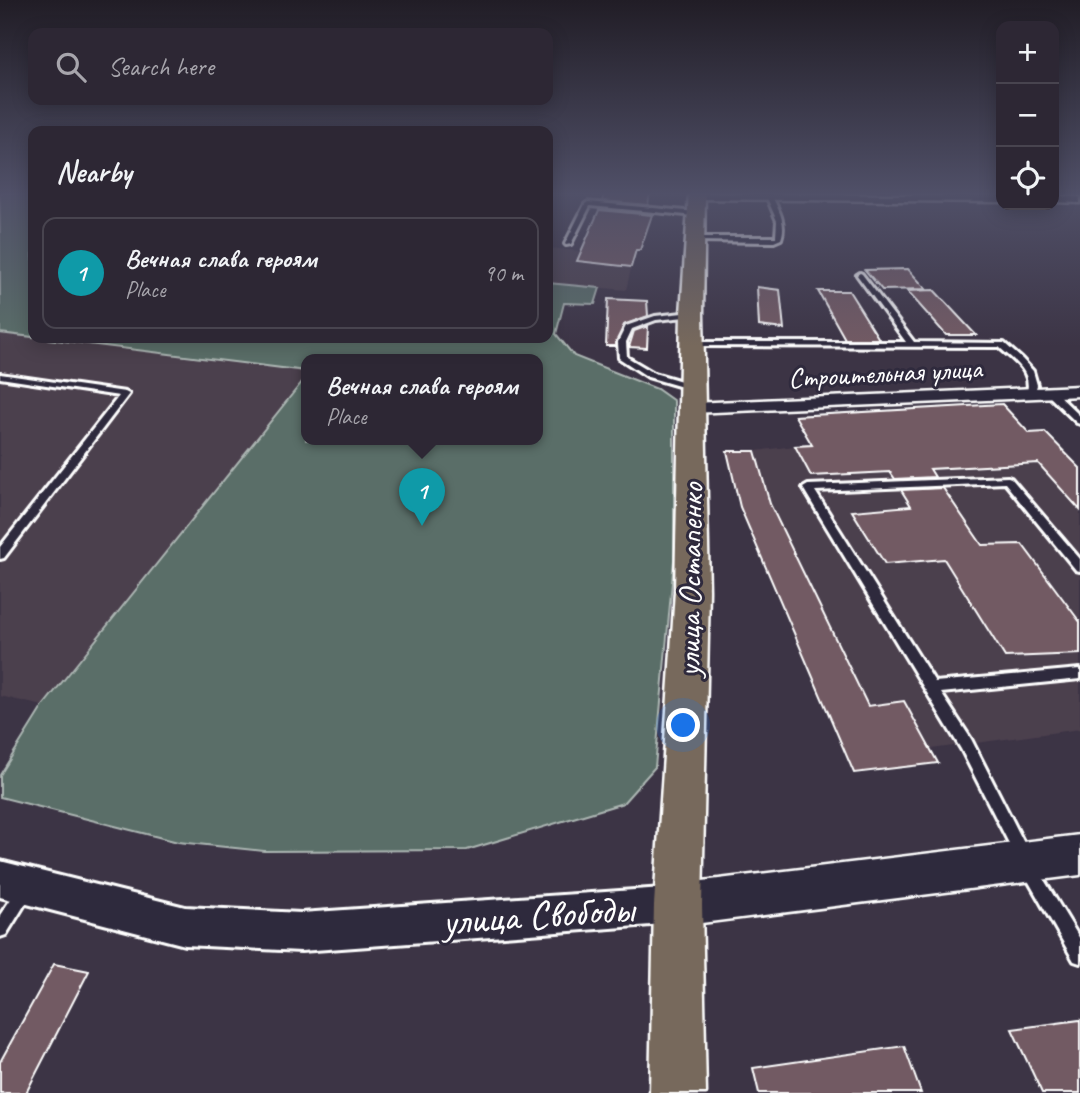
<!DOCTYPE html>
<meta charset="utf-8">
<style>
body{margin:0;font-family:Caveat,sans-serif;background:#393340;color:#f1f3f6}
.controls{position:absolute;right:21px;top:21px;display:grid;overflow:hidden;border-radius:14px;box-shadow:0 4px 18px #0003}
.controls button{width:63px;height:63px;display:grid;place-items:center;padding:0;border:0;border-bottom:2px solid #48444f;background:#2d2734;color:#f1f3f6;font:35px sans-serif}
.you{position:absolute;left:684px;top:726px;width:24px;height:24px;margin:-18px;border:5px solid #fff;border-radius:50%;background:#1a73e8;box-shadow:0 0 0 10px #1a73e833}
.badge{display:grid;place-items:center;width:46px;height:46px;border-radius:50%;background:#ffd166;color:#fff;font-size:23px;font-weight:700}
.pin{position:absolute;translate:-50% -58px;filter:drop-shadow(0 2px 4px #0008)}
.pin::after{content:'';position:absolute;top:37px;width:24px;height:21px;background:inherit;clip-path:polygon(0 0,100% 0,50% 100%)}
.popup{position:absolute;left:301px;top:354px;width:242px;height:91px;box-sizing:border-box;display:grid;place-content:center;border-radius:14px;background:#2d2734;filter:drop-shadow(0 2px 5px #0005);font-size:23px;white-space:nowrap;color:#a7a5ac}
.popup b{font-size:26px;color:#f1f3f6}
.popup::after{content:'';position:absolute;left:50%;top:100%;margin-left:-14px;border:14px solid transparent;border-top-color:#2d2734}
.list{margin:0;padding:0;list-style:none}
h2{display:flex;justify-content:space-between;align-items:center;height:91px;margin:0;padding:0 28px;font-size:30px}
h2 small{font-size:23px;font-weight:400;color:#a7a5ac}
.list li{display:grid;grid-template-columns:46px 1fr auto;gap:21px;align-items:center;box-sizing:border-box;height:112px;margin:0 14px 14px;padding:0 14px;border:2px solid #48444f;border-radius:14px}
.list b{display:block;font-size:26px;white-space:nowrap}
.list p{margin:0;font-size:23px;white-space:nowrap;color:#a7a5ac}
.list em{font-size:23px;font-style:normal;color:#a7a5ac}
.icon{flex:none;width:38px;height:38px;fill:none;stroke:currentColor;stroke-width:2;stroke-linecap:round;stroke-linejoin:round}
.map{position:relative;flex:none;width:1080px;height:1093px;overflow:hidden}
.search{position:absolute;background:#2d2734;box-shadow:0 4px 18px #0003;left:28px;top:28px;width:525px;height:77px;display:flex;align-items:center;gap:18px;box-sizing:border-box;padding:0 24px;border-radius:14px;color:#a7a5ac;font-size:26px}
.panel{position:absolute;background:#2d2734;box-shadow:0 4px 18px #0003;left:28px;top:126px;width:525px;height:217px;border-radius:14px}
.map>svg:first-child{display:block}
.built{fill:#4c3f4e}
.green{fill:#5a6e67;stroke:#acb6b3;stroke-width:2}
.building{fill:#725a63;stroke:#fff;stroke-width:2}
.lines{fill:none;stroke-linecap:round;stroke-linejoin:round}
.service-casing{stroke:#fff;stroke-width:6}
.minor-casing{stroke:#fff;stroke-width:5}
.tertiary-casing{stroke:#fff;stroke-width:6}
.secondary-casing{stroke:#fff;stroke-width:5}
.primary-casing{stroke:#fff;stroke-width:5}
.service{fill:#2f2a3d;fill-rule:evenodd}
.minor{fill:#2f2a3d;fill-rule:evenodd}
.tertiary{fill:#2f2a3d;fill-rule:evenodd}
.secondary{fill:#2f2a3d;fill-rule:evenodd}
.primary{fill:#77695c;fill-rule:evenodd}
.labels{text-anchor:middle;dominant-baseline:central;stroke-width:6;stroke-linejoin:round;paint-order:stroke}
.far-street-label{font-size:28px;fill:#fff;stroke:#2f2a3d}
.street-label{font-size:33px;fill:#fff;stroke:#2f2a3d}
.near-street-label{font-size:40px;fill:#fff;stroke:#2f2a3d}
</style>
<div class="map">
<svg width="1080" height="1093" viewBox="0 0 1080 1093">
<rect width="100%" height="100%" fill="#3c3445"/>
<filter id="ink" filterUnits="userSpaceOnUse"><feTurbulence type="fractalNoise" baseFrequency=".0143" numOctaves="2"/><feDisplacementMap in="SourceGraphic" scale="14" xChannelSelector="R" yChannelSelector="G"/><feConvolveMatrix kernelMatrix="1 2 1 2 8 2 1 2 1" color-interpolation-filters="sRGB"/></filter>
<g filter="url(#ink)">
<path class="built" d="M548 248 634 256 626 290 548 283Z
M0 333 306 371V377L43 706 0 696Z
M1045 432 1080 468V729L931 749 904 701 868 706 770 504 755 451 795 446Z"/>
<path class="green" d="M0 193H33V337L0 333Z
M548 283 600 288 595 304 564 303 556 334 574 356 657 389 674 401V560L655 767 623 803 467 850 264 851 178 842 0 797V775L43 706 306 377V440H538V360H306V371L40 338H548Z"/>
<path class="building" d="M604 193H650L648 205 602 201Z
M599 210 652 215 640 250H636L631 267 577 261Z
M908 269 926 289 882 290 865 270Z
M757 287 780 290 784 329 759 326Z
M934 290 976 335H946L907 291Z
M818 291H849L879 339H845Z
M608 299 647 301 648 316 624 325 616 346H606Z
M648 326 647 348 629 347 634 331Z
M1002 404 1029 433 1045 432 1080 468V510L1038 463 930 469 935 477 895 479 890 472 811 476 795 446 812 445 795 416Z
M727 451H755L770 504 868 706 904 701 938 763 854 773 740 507Z
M943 488 982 545 1022 544 1080 622V654L1005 657 944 559 885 564 852 511 911 506 901 490Z
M54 964 89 971 26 1093H0V1062Z
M1080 1020V1093H1042L1012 1029Z
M904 1046 921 1093H759L753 1068Z"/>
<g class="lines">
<defs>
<path id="service" d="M765 193H770C778 208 787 223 781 239L774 242 696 241 693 239 696 237H776L777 221Z
M588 202 697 212 700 214 697 216 590 206 571 244 566 245 565 244 585 204Z
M860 273 862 274 914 342 1004 343 1022 359 1033 371 1037 385 1034 395H1028L1027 393C1032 370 1014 361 999 347L692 346 688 344 692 342H906L857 275Z
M692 312H695V316L656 320 632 329 626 342 627 357 654 373 695 385V389H689L648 377 619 358 618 342 626 326 655 316Z
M0 374 125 392 129 394 4 558 0 559V547L119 396 0 378Z
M1047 390H1053L1080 416V424L1077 423 1047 394Z
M1008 477 1011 478 1080 559V571L1076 570 1005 483 815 491 935 682 1080 669V679L941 693 971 739 1028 851 1030 856 1028 861 1023 863 1018 861 961 749 803 488 808 485Z
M1030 862 1035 865 1080 939V963L1074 961 1025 875 1022 870 1025 865Z
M25 883 30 886 33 891 30 896 6 935 0 937V915L20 886Z"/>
<path id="minor" d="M694 193 1001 196V202L697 199 692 196Z
M1054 196 1080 197V203L1054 202Z
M1080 386V396L691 413 683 408 691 403Z"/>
<path id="tertiary" d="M0 861 185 907 301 913 678 887 691 892 696 905 691 918 678 923 301 951 185 945 0 897Z"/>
<path id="secondary" d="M1080 835V875L678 926 663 920 657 905 663 890 678 884Z"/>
<path id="primary" d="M689 193H705L703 314 709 591 702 905 706 1093H650L654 905 675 591 681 314Z"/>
</defs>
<use href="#service" class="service-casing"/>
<use href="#minor" class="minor-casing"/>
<use href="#tertiary" class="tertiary-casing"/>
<use href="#secondary" class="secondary-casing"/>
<use href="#primary" class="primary-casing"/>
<use href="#service" class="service"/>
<use href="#minor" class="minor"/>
<use href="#tertiary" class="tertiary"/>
<use href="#secondary" class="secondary"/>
<use href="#primary" class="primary"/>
</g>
</g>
<linearGradient id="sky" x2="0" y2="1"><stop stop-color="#211d26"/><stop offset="0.56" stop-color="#505068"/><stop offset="1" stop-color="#505068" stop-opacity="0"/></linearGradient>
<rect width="1080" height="346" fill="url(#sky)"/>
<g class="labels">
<g class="far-street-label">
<text transform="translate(885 373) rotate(-3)">Строительная улица</text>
</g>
<g class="street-label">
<text transform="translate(690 580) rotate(-89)">улица Остапенко</text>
</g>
<g class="near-street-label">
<text transform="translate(538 915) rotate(-4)">улица Свободы</text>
</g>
</g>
</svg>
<div class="controls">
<button>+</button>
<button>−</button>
<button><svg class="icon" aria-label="locate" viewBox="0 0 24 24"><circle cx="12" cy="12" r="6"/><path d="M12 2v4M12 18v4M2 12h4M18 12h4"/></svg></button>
</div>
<div class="you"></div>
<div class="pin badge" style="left:422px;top:526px;background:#0f9aa8">1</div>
<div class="popup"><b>Вечная слава героям</b>Place</div>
<div class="search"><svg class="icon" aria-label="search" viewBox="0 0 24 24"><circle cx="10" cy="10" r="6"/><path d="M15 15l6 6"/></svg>Search here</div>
<section class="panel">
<h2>Nearby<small></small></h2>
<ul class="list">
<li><span class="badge" style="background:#0f9aa8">1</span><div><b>Вечная слава героям</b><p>Place</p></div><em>90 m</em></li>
</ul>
</section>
</div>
